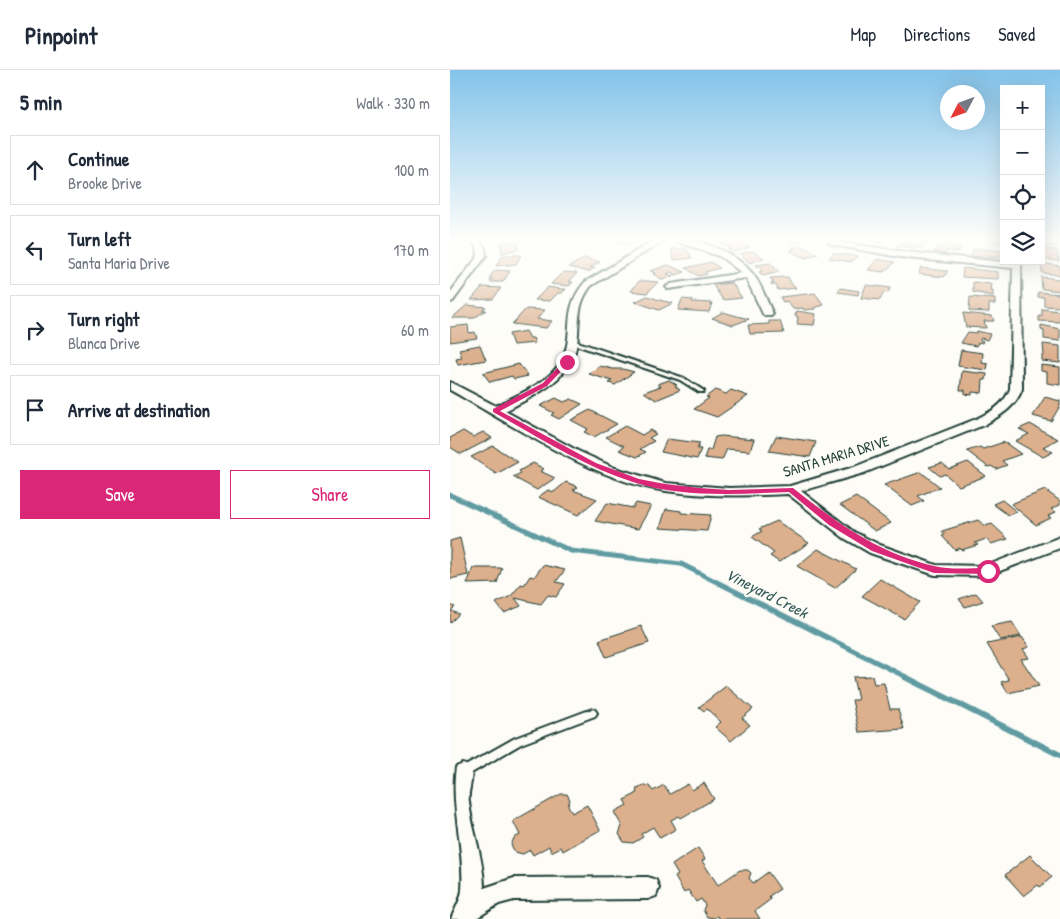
<!DOCTYPE html>
<meta charset="utf-8">
<style>
body{margin:0;font-family:"Patrick Hand",sans-serif;background:#f6f6f7;color:#1f2937}
.controls{position:absolute;right:15px;top:15px;display:grid;overflow:hidden;border-radius:0px;box-shadow:0 5px 20px #0002}
.controls button{width:45px;height:45px;display:grid;place-items:center;padding:0;border:0;border-bottom:1px solid #e0e1e3;background:#fff;color:#1f2937;font:25px sans-serif}
.compass{position:absolute;left:490px;top:15px;width:45px;height:45px;border-radius:50%;background:#fff;box-shadow:0 5px 20px #0002;rotate:229deg}
.stop{position:absolute;width:15px;height:15px;margin:-11px;border:4px solid #db2777;border-radius:50%;background:#fff}
.stop.end{background:#db2777;border-color:#fff;box-shadow:0 1px 5px #0008}
.list{margin:0;padding:0;list-style:none}
h2{display:flex;justify-content:space-between;align-items:center;height:65px;margin:0;padding:0 20px;font-size:21px}
h2 small{font-size:16px;font-weight:400;color:#747a83}
.list li{display:grid;grid-template-columns:32px 1fr auto;gap:15px;align-items:center;box-sizing:border-box;height:70px;margin:0 10px 10px;padding:0 10px;border:1px solid #e0e1e3;border-radius:0px}
.list b{display:block;font-size:19px;white-space:nowrap}
.list p{margin:0;font-size:16px;white-space:nowrap;color:#747a83}
.list em{font-size:16px;font-style:normal;color:#747a83}
.actions{display:flex;gap:10px;padding:15px 20px}
.actions a{flex:1;padding:11px 0;border:1px solid #db2777;border-radius:0px;text-align:center;font-size:18px;color:#db2777}
.actions .main{background:#db2777;color:#fff}
.icon{flex:none;width:28px;height:28px;fill:none;stroke:currentColor;stroke-width:2;stroke-linecap:round;stroke-linejoin:round}
.map{position:relative;flex:none;width:610px;height:849px;overflow:hidden}
header{display:flex;align-items:center;gap:30px;box-sizing:border-box;height:70px;padding:0 25px;background:#fff;border-bottom:1px solid #e0e1e3}
header strong{font-size:24px}
nav{display:flex;gap:28px;margin-inline-start:auto;font-size:18px}
main{display:flex}
aside{flex:1;background:#fff}
.map>svg:first-child{display:block}
.lines{fill:none;stroke-linecap:round;stroke-linejoin:round}
.stream-far1{stroke:#619ba2;stroke-width:5}
.stream{stroke:#619ba2;stroke-width:6}
.building{fill:#dcaf8d;stroke:#1f3d34}
.lane-casing{stroke:#1f3d34;stroke-width:4}
.street-casing{stroke:#1f3d34;stroke-width:4}
.lane{fill:#fdfcf7;fill-rule:evenodd}
.street{fill:#fdfcf7;fill-rule:evenodd}
.route{fill:#db2777}
.labels{text-anchor:middle;dominant-baseline:central;stroke-width:4.5;stroke-linejoin:round;paint-order:stroke}
.street-label{font-size:15px;fill:#1f3d34;stroke:#fdfcf7}
.water-label{font-size:16px;font-style:italic;fill:#355c59;stroke:#fdfcf7}
</style>
<header>
<strong>Pinpoint</strong>
<nav><a>Map</a><a>Directions</a><a>Saved</a></nav>
</header>
<main>
<aside>
<h2>5 min<small>Walk · 330 m</small></h2>
<ul class="list">
<li><svg class="icon" aria-label="ahead" viewBox="0 0 24 24"><path d="M12 20V5M6 11l6-6 6 6"/></svg><div><b>Continue</b><p>Brooke Drive</p></div><em>100 m</em></li>
<li><svg class="icon" aria-label="left" viewBox="0 0 24 24"><path d="M17 20v-9H6M10 6l-5 5 5 5"/></svg><div><b>Turn left</b><p>Santa Maria Drive</p></div><em>170 m</em></li>
<li><svg class="icon" aria-label="right" viewBox="0 0 24 24"><path d="M7 20v-9h11M14 6l5 5-5 5"/></svg><div><b>Turn right</b><p>Blanca Drive</p></div><em>60 m</em></li>
<li><svg class="icon" aria-label="arrive" viewBox="0 0 24 24"><path d="M6 21V4h12l-3 4 3 4H6"/></svg><div><b>Arrive at destination</b></div></li>
</ul>
<div class="actions"><a class="main">Save</a><a>Share</a></div>
</aside>
<div class="map">
<svg width="610" height="849" viewBox="0 0 610 849">
<rect width="100%" height="100%" fill="#fdfcf7"/>
<filter id="ink" filterUnits="userSpaceOnUse"><feTurbulence type="fractalNoise" baseFrequency=".02" numOctaves="2"/><feDisplacementMap in="SourceGraphic" scale="10" xChannelSelector="R" yChannelSelector="G"/><feConvolveMatrix kernelMatrix="1 2 1 2 8 2 1 2 1" color-interpolation-filters="sRGB"/></filter>
<g filter="url(#ink)">
<g class="lines">
<path class="stream-far1" d="M0 425 121 481 231 494 458 608"/>
<path class="stream" d="M455 607 610 685"/>
</g>
<path class="building" d="M174 168H193L178 175 166 173Z
M335 168H356L345 174 332 170Z
M408 168H432L433 169 431 173Z
M538 168H553V173L537 171Z
M591 168H604V177L591 176Z
M283 169 300 177 284 182 277 179 281 178 270 173Z
M453 170 476 173 472 178 446 176Z
M67 171 69 179 52 183 50 173Z
M488 174 512 176 509 182 496 181 495 184 484 182Z
M350 175 368 184 355 188 340 181 345 179 342 178Z
M236 178 242 188 224 190 221 179Z
M524 178 552 181 550 188 521 186Z
M591 179 607 180 609 191 593 189Z
M303 181 314 188 300 193 290 184Z
M383 183 397 185 408 186 401 192 379 188Z
M53 185H71L66 194 46 196Z
M135 188 150 192 140 197 145 198 138 202 119 197Z
M427 189 445 192 434 202 418 200Z
M261 192 270 198 255 202 257 204 248 206 236 198Z
M320 193 329 202 313 206 309 202 312 201 306 195Z
M591 193 610 196V205L592 203Z
M218 195 235 202 226 205 221 202 217 204 223 206 213 210 203 204 206 203 200 201Z
M471 198 487 200 498 201 494 207 468 204Z
M513 198 548 202V209L512 207Z
M45 200 60 201 53 212H40L42 208H39Z
M113 202 127 203 119 212H123L119 216 101 214Z
M338 207 342 215H344L346 218 328 220 326 215H322L321 213H324L320 208Z
M591 207 610 209V221L592 219Z
M189 211H198L208 212 197 223 181 221Z
M523 212 542 214 541 221H543V226L523 222Z
M282 213 292 228 273 230 263 215Z
M416 215 433 217 440 218 438 223 434 222 430 230 411 228Z
M32 217 51 218 43 229 21 230Z
M98 217 111 219H116L112 223H108L100 231 85 230Z
M390 218 409 221 408 225 388 222Z
M588 222 610 224V237L594 236V227H588Z
M365 223 374 235 364 238 365 239 354 240 353 238 343 239 337 231 333 232 330 227Z
M197 226 213 231 223 233 209 240 185 232Z
M520 227 545 229V234H539V242L519 241Z
M232 229 243 230 242 232 262 233 259 242 228 240Z
M17 235 36 237 32 240H36L24 248H2Z
M76 239 95 240 87 249 102 251 96 258 62 254Z
M592 239 610 241V252L589 251V246H592Z
M347 241 366 244 364 255 347 254 348 247 345 246Z
M273 242 287 246 299 249 283 255 262 248Z
M513 243 542 246 544 251H534L536 258 516 257Z
M319 251H330L334 263 300 264 298 255 319 254Z
M18 255 19 263 25 262 27 268 0 272V257Z
M591 255 610 259V271L594 269V261L591 260Z
M76 261 80 268H83L85 273 63 275 59 264Z
M527 261 540 264 537 270 531 268 530 270 533 271 532 273 529 272 526 276 511 273 518 262 526 263Z
M593 274 610 276V293L592 291V285H594Z
M30 275 36 290 8 295 6 289 12 288 9 279Z
M511 280 533 283 532 293 538 294 537 300 508 296Z
M69 294 78 306 64 309 62 306 40 312 33 303Z
M591 295 610 297V315L597 313V302L591 301Z
M150 296 163 299H173L184 302 165 315 159 313 162 311 139 304Z
M512 301 537 304 536 310H533L532 323 522 322V325L515 324V320H510Z
M219 310 227 315 225 316 230 320 206 330 194 322 211 316 208 314Z
M265 320 276 324 281 320 298 326 267 347 244 339 259 328 256 327Z
M595 327 610 331V336L601 351 583 346Z
M106 328 114 332 121 329 132 334 109 349 101 345 104 343 90 336Z
M140 340 167 354 144 367 134 362 138 359 121 350Z
M580 354 608 369 593 377 603 382 593 387 565 371 579 364 569 359Z
M175 356 192 365 200 360 206 364 199 368 204 371 190 379 196 382 187 387 169 380 174 376 156 367Z
M13 361 23 367 33 362 42 368 11 384 0 377V368Z
M271 366 304 369 300 381 277 379 272 390 254 388 257 380H261L265 367Z
M326 366 366 372 360 387 319 381Z
M217 369 250 373 247 379H251L247 389 211 382Z
M554 372 571 384 552 391 557 395 546 399 541 396 538 397 517 381 530 377 533 379Z
M43 376 68 392 46 404 21 387Z
M518 392 536 406 509 416 495 404 490 406 479 397 492 393 499 399Z
M83 393 94 399 90 401 105 408 87 420 63 407 71 403 69 401Z
M471 402 490 417 468 426 474 431 462 436 434 415Z
M116 412 128 417 123 420 147 429 128 445 88 427 98 420 104 422Z
M595 420 610 431V435L601 439 606 442 598 446 601 448 586 455 561 434Z
M406 427 441 453 425 461 390 435Z
M552 430 567 442 558 445 543 434Z
M157 433 183 438 186 433 201 436 188 459 145 451Z
M216 439 231 441V443L261 445 257 461 210 458Z
M528 450 535 456 542 454 558 469 541 474 536 469 525 473 528 475 511 480 510 478 505 480 492 466 495 465 492 461Z
M327 451 359 473 329 492 320 486 324 483 302 467 312 461 309 459Z
M10 468 18 505 0 509V471Z
M368 479 406 499 385 518 347 496Z
M93 495 115 500 106 512 115 514 106 527 98 525 91 534 65 528 71 536 54 543 46 533 61 526 71 514 74 515 80 506 84 507Z
M23 498H52L47 513 17 514Z
M430 509 470 532 454 549 412 526Z
M526 523 533 531 515 537 509 529Z
M0 535 5 537 1 541 9 544 0 553Z
M562 552 571 566 550 570 541 556Z
M191 556 199 573 156 587 149 570Z
M572 567 579 577 573 579 579 588 571 589 589 616 558 623 551 612 559 610 537 574Z
M422 606 424 614 434 613 440 639H448L454 659 409 662 402 630H408L403 607Z
M276 616 303 639 292 648 300 655 281 671 265 657 271 652 257 639 254 641 249 637Z
M254 713 264 729 231 748 229 746 221 750 226 759 210 768 203 757 191 764 193 767 183 773 174 772 169 764 172 756 164 742 177 735 174 730 186 724 187 718 194 715 199 716 203 721 214 715 220 724 238 714 242 720Z
M111 724H117L120 730 118 735 122 743 137 735 150 760 113 781 111 777 101 782 99 776 83 785 80 780 73 784 65 782 61 775 64 768 70 765 63 751Z
M248 778 255 789 252 791 268 815 290 800H298L301 803 299 808 303 813 318 802 330 819 319 826 321 829 305 841 310 849H269L267 846 264 848 257 847 253 840 255 835 251 829 246 832 238 820 234 823 225 807 228 805 222 795Z
M580 785 602 807 590 817 588 815 574 826 555 805Z"/>
<g class="lines">
<defs>
<path id="lane" d="M122 270 234 308 254 321 253 322H249L230 310 120 273V271Z
M142 639 145 640 147 643 145 646 71 674 18 705 14 706 10 705 9 702 10 699 65 668Z"/>
<path id="street" d="M19 168H27L35 178 36 186 3 231 0 232V223L28 186 27 178Z
M208 168H218L141 216C129 231 129 245 128 264 126 308 89 323 55 341L128 381 165 398 215 413 279 418 340 416 404 397 526 349C541 342 554 335 560 319L563 198 456 188 383 175 379 173 380 171 456 182 563 193V191H571L572 319C565 338 551 345 534 355L414 403 351 421 404 462 430 475 486 495 536 496 610 467V478L537 506 485 505 420 483 394 468 338 424C297 426 257 427 216 421 144 411 63 355 0 320V312L46 336C67 325 97 314 110 293 127 266 109 242 135 212Z
M218 168C247 168 283 180 302 203 312 215 316 230 323 244L321 246H315L313 244 296 208 218 219 216 217 221 214 292 203 271 187Z
M13 694 20 697C25 708 17 719 19 732 22 761 34 788 34 818L64 808 198 807 206 810 209 818 206 826 198 829 64 830 49 834 25 849H1C5 839 11 830 12 820 15 778 0 737 6 697Z"/>
</defs>
<use href="#lane" class="lane-casing"/>
<use href="#street" class="street-casing"/>
<use href="#lane" class="lane"/>
<use href="#street" class="street"/>
</g>
</g>
<linearGradient id="sky" x2="0" y2="1"><stop stop-color="#83c3ea"/><stop offset="0.59" stop-color="#fefefb"/><stop offset="1" stop-color="#fefefb" stop-opacity="0"/></linearGradient>
<rect width="610" height="287" fill="url(#sky)"/>
<path class="route" d="M114 291 120 292 97 316 50 341 146 393 189 409 215 414 249 418 279 420 343 418C387 453 428 483 484 496 500 500 521 498 538 498L542 501 538 504 484 503 422 481 379 455 339 422C287 424 232 428 183 412 133 396 88 367 43 342V339L93 313Z"/>
<g class="labels">
<g class="street-label">
<text transform="translate(386 386) rotate(-17)">SANTA MARIA DRIVE</text>
</g>
<g class="water-label">
<text transform="translate(317 523) rotate(27)">Vineyard Creek</text>
</g>
</g>
</svg>
<div class="controls">
<button>+</button>
<button>−</button>
<button><svg class="icon" aria-label="locate" viewBox="0 0 24 24"><circle cx="12" cy="12" r="6"/><path d="M12 2v4M12 18v4M2 12h4M18 12h4"/></svg></button>
<button><svg class="icon" aria-label="layers" viewBox="0 0 24 24"><path d="M12 4l9 5-9 5-9-5zM3 14l9 5 9-5"/></svg></button>
</div>
<svg class="compass" viewBox="-18 -18 36 36"><path d="M0-13l5 13h-10z" fill="#e53935"/><path d="M0 13l5-13h-10z" fill="#747a83"/></svg>
<div class="stop" style="left:538px;top:501px"></div>
<div class="stop end" style="left:117px;top:292px"></div>
</div>
</main>
